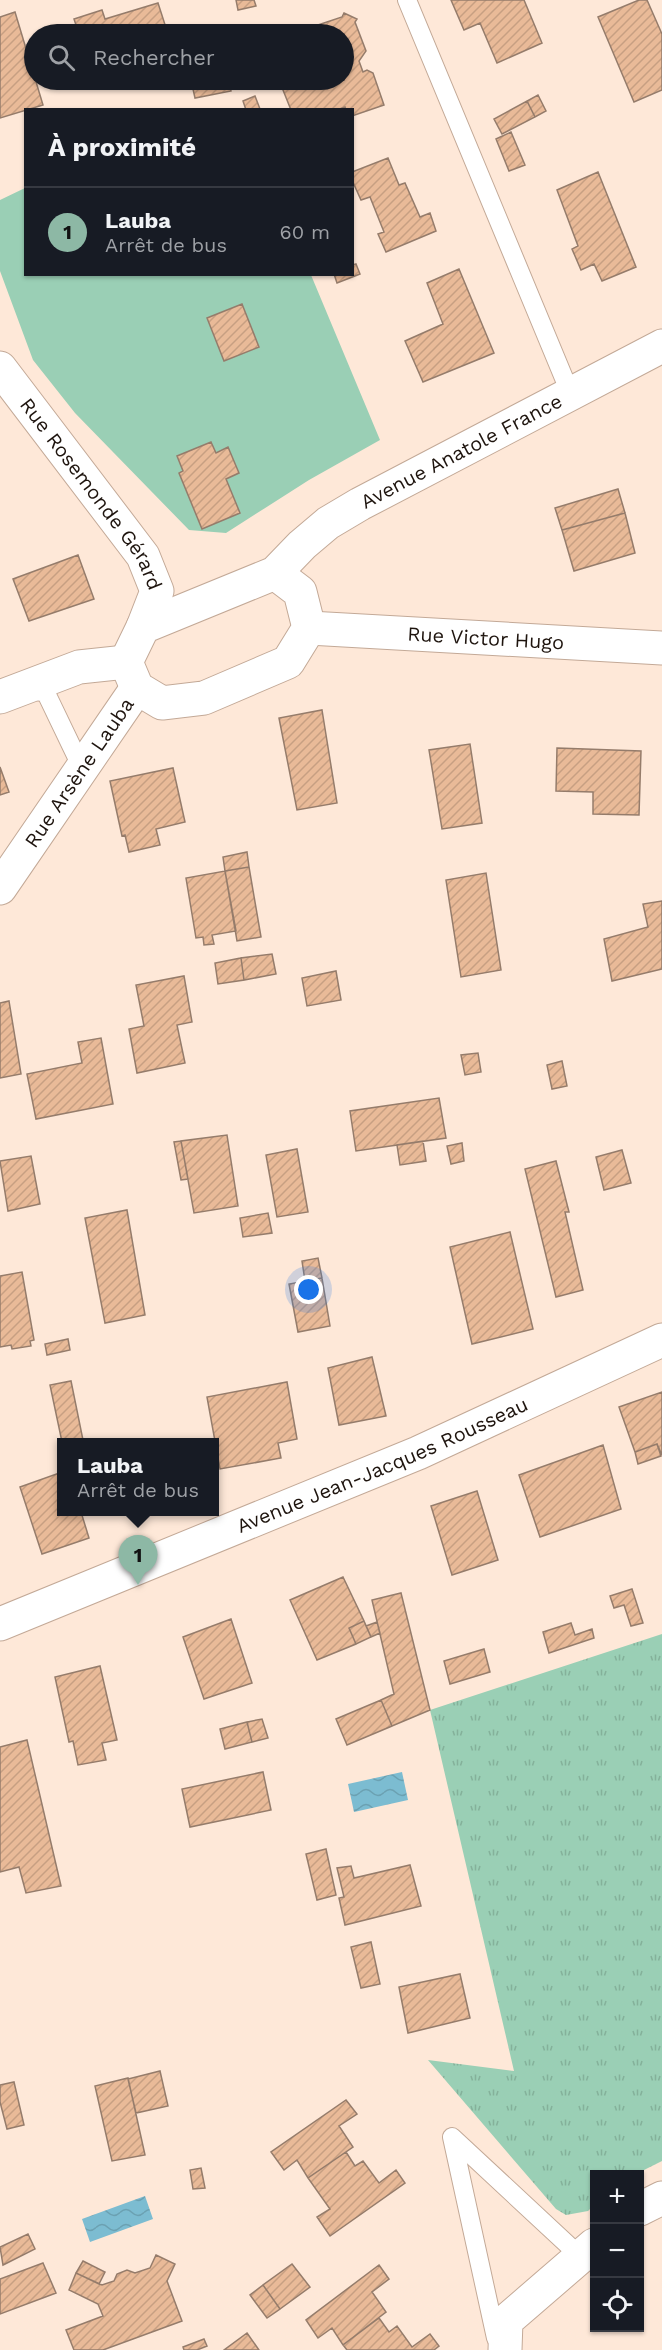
<!DOCTYPE html>
<html lang="fr">
<meta charset="utf-8">
<style>
body{margin:0;font-family:"Work Sans",sans-serif;background:#20242c;color:#f1f3f6}
.controls{position:absolute;right:18px;bottom:18px;display:grid;overflow:hidden;border-radius:0px;box-shadow:0 2px 4px #0004}
.controls button{width:54px;height:54px;display:grid;place-items:center;padding:0;border:0;border-bottom:2px solid #363941;background:#171b24;color:#f1f3f6;font:30px sans-serif}
.you{position:absolute;left:309px;top:1290px;width:21px;height:21px;margin:-15px;border:4px solid #fff;border-radius:50%;background:#1a73e8;box-shadow:0 0 0 9px #1a73e833}
.badge{display:grid;place-items:center;width:39px;height:39px;border-radius:50%;background:#8db8a5;color:#111;font-size:20px;font-weight:700}
.pin{position:absolute;translate:-50% -50px;filter:drop-shadow(0 2px 3px #0008)}
.pin::after{content:'';position:absolute;top:32px;width:21px;height:18px;background:inherit;clip-path:polygon(0 0,100% 0,50% 100%)}
.popup{position:absolute;left:57px;top:1438px;width:162px;height:78px;box-sizing:border-box;display:grid;place-content:center;border-radius:0px;background:#171b24;filter:drop-shadow(0 2px 4px #0005);font-size:20px;white-space:nowrap;color:#9ea1a6}
.popup b{font-size:22px;color:#f1f3f6}
.popup::after{content:'';position:absolute;left:50%;top:100%;margin-left:-12px;border:12px solid transparent;border-top-color:#171b24}
.list{margin:0;padding:0;list-style:none}
h2{display:flex;justify-content:space-between;align-items:center;height:78px;margin:0;padding:0 24px;font-size:26px}
h2 small{font-size:20px;font-weight:400;color:#9ea1a6}
.list li{display:grid;grid-template-columns:39px 1fr auto;gap:18px;align-items:center;box-sizing:border-box;height:90px;padding:0 24px;border-top:2px solid #363941}
.list b{display:block;font-size:22px;white-space:nowrap}
.list p{margin:0;font-size:20px;white-space:nowrap;color:#9ea1a6}
.list em{font-size:20px;font-style:normal;color:#9ea1a6}
.icon{flex:none;width:33px;height:33px;fill:none;stroke:currentColor;stroke-width:2;stroke-linecap:round;stroke-linejoin:round}
.map{position:relative;flex:none;width:662px;height:2350px;overflow:hidden}
.search{position:absolute;background:#171b24;box-shadow:0 2px 4px #0004;left:24px;top:24px;width:330px;height:66px;display:flex;align-items:center;gap:15px;box-sizing:border-box;padding:0 21px;border-radius:33px;color:#9ea1a6;font-size:22px}
.panel{position:absolute;background:#171b24;box-shadow:0 2px 4px #0004;left:24px;top:108px;width:330px;height:168px;border-radius:0px}
.map>svg:first-child{display:block}
.grass{fill:url(#grass-tufts)}
.garden{fill:#9acfb5}
.water{fill:url(#water-waves)}
.building{fill:url(#building-hatch);stroke:#957c6b;stroke-width:1.5}
.lines{fill:none;stroke-linecap:round;stroke-linejoin:round}
.service-casing{stroke:#c3a997;stroke-width:20}
.minor-casing{stroke:#c3a997;stroke-width:35}
.tertiary-casing{stroke:#c3a997;stroke-width:35}
.service{stroke:#fff;stroke-width:18}
.minor{stroke:#fff;stroke-width:33}
.tertiary{stroke:#fff;stroke-width:33}
.labels{text-anchor:middle;dominant-baseline:central;stroke-width:4.5;stroke-linejoin:round;paint-order:stroke}
.street-label{font-size:20px;fill:#1e140e;stroke:#fee8d8}
</style>
<div class="map">
<svg width="662" height="2350" viewBox="0 0 662 2350">
<defs>
<pattern id="grass-tufts" width="24" height="20" patternUnits="userSpaceOnUse" patternTransform="scale(1.5)"><rect width="24" height="20" fill="#9acfb5"/><path d="M3 7l-1-3M5 7V3M7 7l1-3M15 17l-1-3M17 17v-4M19 17l1-3" fill="none" stroke="#84b19a"/></pattern>
<pattern id="water-waves" width="16" height="10" patternUnits="userSpaceOnUse" patternTransform="scale(1.5)"><rect width="16" height="10" fill="#7cbcd1"/><path d="M0 5q4-4 8 0t8 0" fill="none" stroke="#6ba1b2"/></pattern>
<pattern id="building-hatch" width="6" height="6" patternUnits="userSpaceOnUse" patternTransform="scale(1.5)"><rect width="6" height="6" fill="#e9ba98"/><path d="M-1 1l2-2M0 6l6-6M5 7l2-2" fill="none" stroke="#c79f82"/></pattern>
</defs>
<rect width="100%" height="100%" fill="#fee8d8"/>
<path class="grass" d="M662 1634V2161L636 2174H594V2205L588 2211 566 2215 556 2209 428 2060 514 2071 430 1710Z"/>
<path class="garden" d="M25 188 26 274 311 275 380 440 309 480 226 533 189 530 75 413 33 360 0 271V200Z"/>
<path class="water" d="M402 1772 408 1800 354 1812 348 1784Z
M145 2196 153 2219 90 2242 82 2219Z"/>
<path class="building" d="M236 0H254L256 6 238 10Z
M451 0H524L542 43 497 63 480 23 464 30Z
M639 0H647L662 34V90L634 102 598 17Z
M158 3 168 34H79L74 19 102 10 105 19Z
M15 12 43 105 0 118V17Z
M344 13 357 19 355 22 366 51 359 61 363 72 367 70 373 73 384 105 352 116V110H346L345 107 337 110H291L279 80H344V34H315L312 27 342 17Z
M191 80H228L231 91 195 98Z
M538 95 546 111 535 117 527 101Z
M255 96 260 109 246 110 243 101Z
M527 101 535 117 502 134 494 119Z
M511 132 525 165 509 171 496 139Z
M388 158 399 185 405 183 420 217 430 213 436 231 386 252 378 234 384 232 370 197 361 200 352 180V172Z
M598 172 636 267 602 281 594 264 581 270 572 249 578 246 557 190Z
M356 264 360 274 337 283 334 274H352V265Z
M459 269 494 353 423 382 405 341 443 324 427 283Z
M242 304 259 347 224 361 207 318Z
M211 442 216 453 228 447 239 473 226 479 240 513 202 529 179 473 183 471 177 456Z
M618 489 625 513 562 530 555 508Z
M625 513 635 553 574 571 562 530Z
M78 555 94 599 29 621 13 579Z
M322 710 337 803 297 810 279 718Z
M470 744 482 823 442 829 429 750Z
M557 748 641 751 639 815 593 814V792L556 791Z
M0 767 9 792 0 795Z
M173 768 185 822 156 829 160 845 129 852 125 835 122 836 110 781Z
M247 852 249 867 225 871 223 857Z
M249 867 261 937 237 941 225 871Z
M225 871 236 931 212 935 214 944 204 945 203 937 196 938 186 878Z
M486 873 501 970 461 977 446 880Z
M662 901V969L612 981 604 939 648 927 643 904Z
M272 954 276 974 244 980 241 958Z
M241 958 244 980 218 984 215 963Z
M336 971 341 1000 307 1006 302 978Z
M184 976 192 1022 177 1025 185 1063 137 1073 129 1029 144 1026 136 985Z
M9 1001 21 1074 0 1078V1003Z
M101 1038 113 1104 36 1119 27 1074 82 1063 78 1042Z
M478 1053 481 1072 465 1075 461 1055Z
M562 1061 567 1086 552 1089 547 1065Z
M439 1098 446 1138 356 1151 350 1111Z
M227 1135 238 1206 194 1213 181 1141Z
M181 1141 188 1179 181 1180 174 1142Z
M423 1141 426 1161 400 1165 397 1145Z
M462 1143 464 1161 451 1164 447 1146Z
M297 1149 308 1212 277 1217 266 1155Z
M622 1150 631 1183 604 1190 596 1157Z
M31 1156 40 1204 8 1211 0 1161Z
M556 1161 569 1212H565L583 1290 556 1297 525 1169Z
M127 1210 145 1315 105 1323 85 1218Z
M268 1213 272 1233 243 1237 240 1218Z
M510 1232 533 1329 472 1344 450 1247Z
M318 1258 322 1278 305 1281 302 1261Z
M22 1272 34 1340 30 1341 31 1346 12 1349 11 1345 0 1347V1276Z
M322 1278 330 1326 298 1332 289 1284Z
M68 1339 70 1350 47 1355 45 1344Z
M372 1357 386 1416 339 1425 328 1368Z
M71 1381 83 1440 62 1442 50 1385Z
M287 1382 297 1439 278 1443 281 1458 220 1469 207 1397Z
M662 1392V1455L657 1444 635 1452 619 1407Z
M657 1444 661 1456 638 1464 635 1452Z
M603 1445 621 1509 540 1537 519 1475Z
M62 1472V1512H81L89 1538 42 1554 20 1487Z
M477 1491 498 1560 452 1575 431 1506Z
M343 1577 364 1621 349 1628 356 1644 317 1660 290 1600Z
M632 1589 643 1623 631 1626 624 1605 614 1608 610 1596Z
M401 1593 430 1710 392 1726 381 1700 394 1694 372 1600Z
M231 1619 252 1683 204 1699 183 1637Z
M364 1621 371 1637 356 1644 349 1628Z
M377 1622 380 1633 371 1637 366 1626Z
M571 1623 575 1635 592 1629 594 1638 549 1653 543 1632Z
M484 1649 490 1672 450 1684 444 1661Z
M100 1666 117 1740 102 1743 106 1760 78 1765 73 1741 69 1742 55 1677Z
M381 1700 392 1726 347 1745 336 1719Z
M262 1719 268 1738 252 1742 247 1722Z
M247 1722 252 1742 225 1749 220 1729Z
M27 1740 61 1886 26 1893 19 1867 0 1872V1747Z
M263 1772 271 1810 190 1827 182 1789Z
M326 1849 336 1895 317 1900 306 1854Z
M410 1865 421 1906 345 1925 339 1898 344 1897 337 1868 351 1866 354 1878Z
M371 1942 380 1984 361 1988 351 1947Z
M460 1974 470 2018 408 2033 399 1987Z
M160 2071 168 2106 136 2113 128 2079Z
M128 2078 145 2155 112 2161 95 2086Z
M14 2082 24 2125 7 2129 0 2102V2085Z
M346 2100 357 2114 339 2126 353 2147 308 2178 297 2160 284 2170 271 2152Z
M346 2152 355 2166 363 2161 379 2183 396 2170 405 2183 330 2236 317 2217 330 2209 308 2178Z
M201 2168 205 2188 193 2189 190 2170Z
M28 2234 35 2249 3 2265 0 2247Z
M156 2255 175 2264 167 2281 182 2321 103 2350H74L66 2330 103 2316 98 2304 69 2290 76 2273 102 2285 114 2281 117 2274 127 2270 135 2273 150 2268Z
M83 2261 105 2272 99 2284 76 2273Z
M43 2263 56 2293 0 2314V2279Z
M292 2264 310 2287 280 2309 263 2285Z
M379 2265 389 2279 372 2292 386 2312 343 2345 332 2328 318 2338 306 2320Z
M263 2285 280 2309 267 2318 250 2295Z
M379 2318 389 2332 397 2326 412 2347 430 2334 439 2346 434 2350H347L343 2345Z
M247 2333 259 2350H224Z
M204 2339 207 2346 197 2350H184L183 2347Z"/>
<g class="lines">
<defs>
<path id="service" d="M407 0 571 395
M28 689 46 693 82 768
M496 2338 452 2137 581 2257"/>
<g id="minor">
<path id="s1" d="M0 368 143 556 157 591 143 627"/>
<path id="s2" d="M309 628 662 648"/>
<path id="s3" d="M0 888 137 688"/>
<path d="M640 2209 662 2198"/>
<path d="M505 2350 506 2321 594 2245"/>
</g>
<g id="tertiary">
<path id="s4" d="M126 662 143 627 275 573 302 545 328 523 360 504 662 346"/>
<path d="M126 662 137 688 162 703 204 698 288 662 309 628 300 592 275 573"/>
<path d="M0 697 79 667 126 662"/>
<path id="s5" d="M0 1624 418 1453 662 1340"/>
</g>
</defs>
<use href="#service" class="service-casing"/>
<use href="#minor" class="minor-casing"/>
<use href="#tertiary" class="tertiary-casing"/>
<use href="#service" class="service"/>
<use href="#minor" class="minor"/>
<use href="#tertiary" class="tertiary"/>
</g>
<g class="labels">
<g class="street-label">
<text stroke="none"><textPath href="#s4" startOffset="406">Avenue Anatole France</textPath></text>
<text stroke="none"><textPath href="#s1" startOffset="156">Rue Rosemonde Gérard</textPath></text>
<text stroke="none"><textPath href="#s2" startOffset="177">Rue Victor Hugo</textPath></text>
<text stroke="none"><textPath href="#s3" startOffset="140">Rue Arsène Lauba</textPath></text>
<text stroke="none"><textPath href="#s5" startOffset="414">Avenue Jean-Jacques Rousseau</textPath></text>
</g>
</g>
</svg>
<div class="controls">
<button>+</button>
<button>−</button>
<button><svg class="icon" aria-label="locate" viewBox="0 0 24 24"><circle cx="12" cy="12" r="6"/><path d="M12 2v4M12 18v4M2 12h4M18 12h4"/></svg></button>
</div>
<div class="you"></div>
<div class="pin badge" style="left:138px;top:1585px">1</div>
<div class="popup"><b>Lauba</b>Arrêt de bus</div>
<div class="search"><svg class="icon" aria-label="search" viewBox="0 0 24 24"><circle cx="10" cy="10" r="6"/><path d="M15 15l6 6"/></svg>Rechercher</div>
<section class="panel">
<h2>À proximité<small></small></h2>
<ul class="list">
<li><span class="badge">1</span><div><b>Lauba</b><p>Arrêt de bus</p></div><em>60 m</em></li>
</ul>
</section>
</div>
